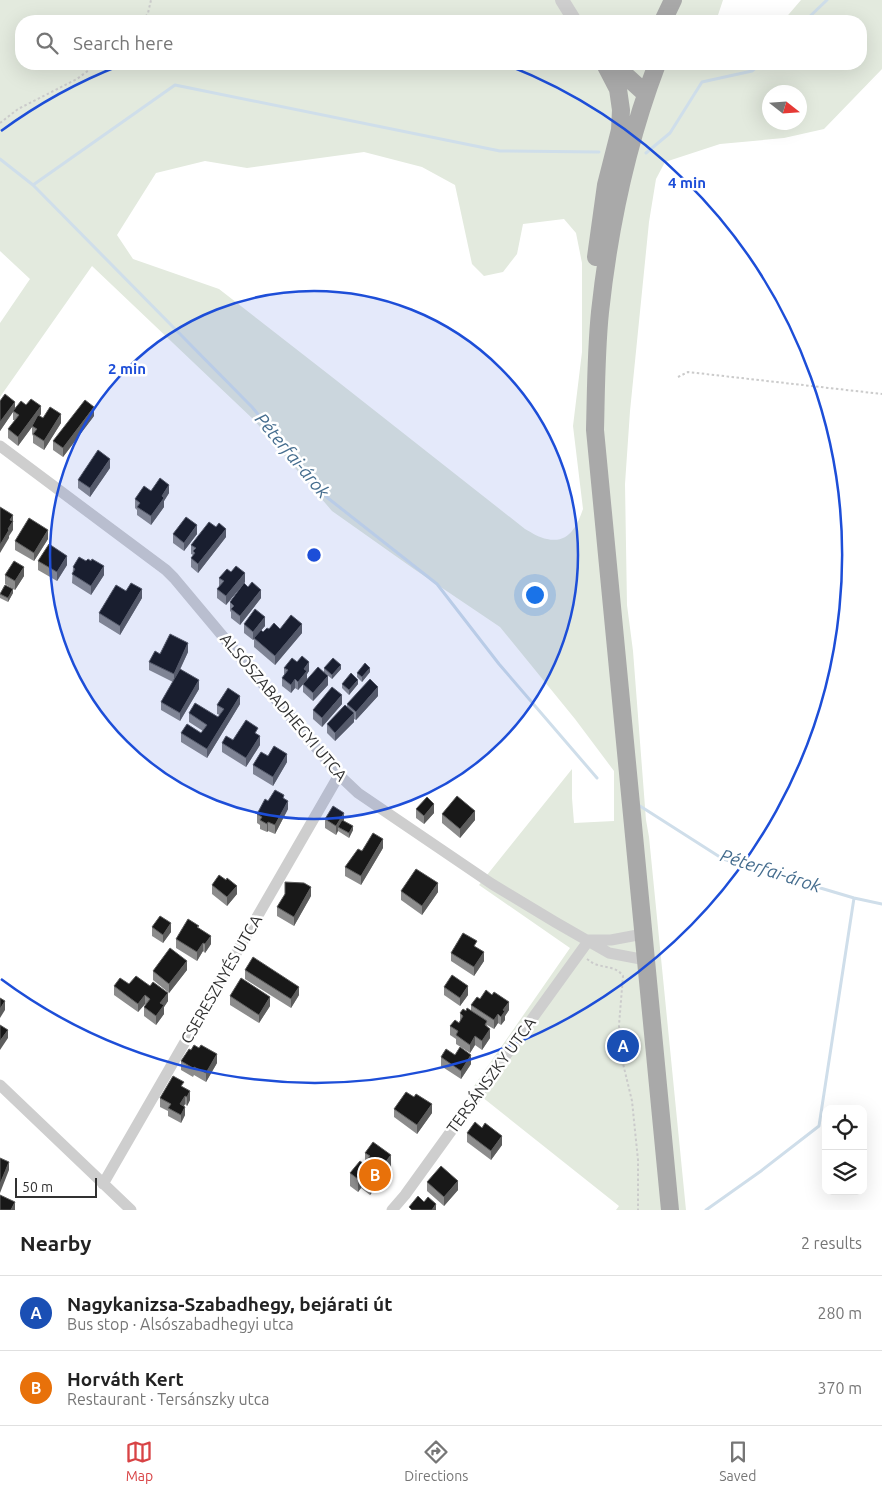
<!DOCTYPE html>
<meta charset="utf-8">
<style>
body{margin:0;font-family:Ubuntu,sans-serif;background:#f2f2f2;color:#222}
.controls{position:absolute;right:15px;bottom:15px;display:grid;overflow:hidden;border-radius:10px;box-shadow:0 5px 20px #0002}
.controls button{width:45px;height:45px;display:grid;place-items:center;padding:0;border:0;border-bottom:1px solid #e0e0e0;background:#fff;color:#222;font:25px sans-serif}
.compass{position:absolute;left:762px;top:85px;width:45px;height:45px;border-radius:50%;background:#fff;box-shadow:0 5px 20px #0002;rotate:107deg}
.scale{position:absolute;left:15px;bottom:12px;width:82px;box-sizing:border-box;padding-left:5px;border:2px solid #313131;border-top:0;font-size:14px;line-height:18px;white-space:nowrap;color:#313131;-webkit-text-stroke:4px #fff;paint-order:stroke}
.you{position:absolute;left:534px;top:594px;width:18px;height:18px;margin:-12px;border:4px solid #fff;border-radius:50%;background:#1a73e8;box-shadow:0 0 0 8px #1a73e833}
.badge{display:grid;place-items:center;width:32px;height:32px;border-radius:50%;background:#d84345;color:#fff;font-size:16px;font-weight:700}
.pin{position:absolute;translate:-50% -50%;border:2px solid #fff;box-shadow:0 1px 5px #0006}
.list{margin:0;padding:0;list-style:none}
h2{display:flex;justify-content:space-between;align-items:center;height:65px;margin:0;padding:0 20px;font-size:21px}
h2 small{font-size:16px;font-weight:400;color:#767676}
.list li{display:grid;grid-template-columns:32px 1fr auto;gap:15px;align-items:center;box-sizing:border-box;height:75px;padding:0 20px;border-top:1px solid #e0e0e0}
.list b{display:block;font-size:19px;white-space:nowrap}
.list p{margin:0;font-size:16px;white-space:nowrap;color:#767676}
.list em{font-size:16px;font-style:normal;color:#767676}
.icon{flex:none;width:28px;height:28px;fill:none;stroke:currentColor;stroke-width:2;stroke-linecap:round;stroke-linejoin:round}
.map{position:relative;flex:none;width:882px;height:1210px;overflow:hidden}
.search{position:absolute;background:#fff;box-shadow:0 5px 20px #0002;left:15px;right:15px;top:15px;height:55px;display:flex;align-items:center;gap:12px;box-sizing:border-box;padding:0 18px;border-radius:20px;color:#767676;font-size:19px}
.sheet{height:215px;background:#fff}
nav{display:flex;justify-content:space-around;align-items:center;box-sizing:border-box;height:70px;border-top:1px solid #e0e0e0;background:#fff;font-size:14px;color:#767676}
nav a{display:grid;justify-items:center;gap:2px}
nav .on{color:#d84345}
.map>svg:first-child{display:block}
.green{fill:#e3eade;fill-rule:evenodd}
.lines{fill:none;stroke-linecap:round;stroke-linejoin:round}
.stream{stroke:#cfdeea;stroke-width:3}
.path{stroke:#cbcbcb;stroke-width:2;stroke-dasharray:2.5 2.5;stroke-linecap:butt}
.minor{stroke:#cecece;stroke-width:11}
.tertiary{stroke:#cecece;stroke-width:14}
.primary{stroke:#a9a9a9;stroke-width:18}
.wall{fill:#8c8c8c}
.shaded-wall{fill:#5d5d5d}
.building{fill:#181818;stroke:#5d5d5d}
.ring{fill:none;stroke:#1d4ed8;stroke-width:2.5}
.labels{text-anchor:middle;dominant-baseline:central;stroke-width:5;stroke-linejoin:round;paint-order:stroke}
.street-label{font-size:16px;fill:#313131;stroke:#fff}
.water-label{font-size:18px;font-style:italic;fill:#456d8e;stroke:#fff}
.centre{fill:#1d4ed8;stroke:#fff;stroke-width:2.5}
.ring-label{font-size:15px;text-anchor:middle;font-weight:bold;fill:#1d4ed8;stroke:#fff;stroke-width:5;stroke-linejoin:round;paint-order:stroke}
</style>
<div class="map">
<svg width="882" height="1210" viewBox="0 0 882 1210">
<rect width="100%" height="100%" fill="#fff"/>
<path class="green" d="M0 0H723L716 21H21V64H861V21H783L801 0H882V69L824 129 784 138 720 144 665 162 656 179 649 222 630 411 625 484 627 605 633 651 646 820 649 837 686 1210H616L619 1206 472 1089 570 948 479 885 572 769V798L574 823 614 821V771L575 719 500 627 414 569 332 511 254 420 92 266 0 397V323L30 279 0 251ZM770 92H800V122H770ZM364 152 422 167 455 185 472 264 484 276 503 272 517 254 523 224 564 219 576 233 582 263V352L573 426 583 509C577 526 569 544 547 539 540 538 532 533 525 529L332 377 219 289 133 259 117 235 156 173 205 161 247 168Z"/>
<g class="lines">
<path class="stream" d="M805 21 827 0
M646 153 670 133 702 82 752 71 760 64
M0 159 33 185 252 407 324 495 437 584 499 664 597 778
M33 185 175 85 500 151 599 152
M640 806 723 859 854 898 882 904
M706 1210 761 1171 819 1126 854 898"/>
<path class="path" d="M143 21 148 13 151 0
M0 123 18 109 77 79 97 64
M678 377 688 372 882 394
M587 959C590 961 592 963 595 964 605 968 616 966 623 976L619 1025 620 1051 632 1101 638 1160V1210"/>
<path class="minor" d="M0 446 166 570 174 578 339 775 358 793 492 884 555 922 609 953 646 960
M589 940H611L643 934
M0 1085 131 1210
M103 1184 339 775
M392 1210 405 1195 589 940"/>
<path class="tertiary" d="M562 0 575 21"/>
<path class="primary" d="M663 21 673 0
M613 64 646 94
M657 64C627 143 609 228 600 312 596 351 596 391 595 430L670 1210
M596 257 606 185 620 130 621 110 618 89 605 64"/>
</g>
<path class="wall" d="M0 401 15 409 41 414 40 416 43 418 61 423 44 450 33 443V436L32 434V427L18 446 8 438V429L15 420H13V412L0 431Z
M94 416 63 457 53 450V441Z
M110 468 90 497 78 488V480Z
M151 491 169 493 164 501V507L151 525 137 515V510L135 508V499Z
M173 534H197L184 551 173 543Z
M226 537 198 573 191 567V558L193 555 191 554V545Z
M48 539 34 561 15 550V541Z
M38 561 67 565 57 581 38 570Z
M86 561H91L104 575 91 595 72 583 73 567Z
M5 575 24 576 15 590 5 584Z
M219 578 245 582 226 605 217 598V589L219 587Z
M126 591 142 598 120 635 99 622V613Z
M13 593 8 602 0 598V594Z
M261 598 240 625 231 618V612L230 611V602Z
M244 624 265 626 261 630 263 632 269 629H280L302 633 275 665 254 647V639L253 640 244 633Z
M188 652 179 672 199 689 180 721 161 710V702L173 682 149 670V662L160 654Z
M284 668 309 671 307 674V680L324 673V668L341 669 332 679 325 673 328 685 313 701 303 692V684L298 690 295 688 291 693 282 686V678L284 675Z
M370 672 362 682 357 677V673Z
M342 684H358L349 695 342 688Z
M378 696 356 720 354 719V722L335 741 327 733V724L347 707V704Z
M240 704 207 758 181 742V733H201L203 731 189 722V713L218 717 220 715 217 714V705Z
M342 704 322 727 313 719V710Z
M233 740 260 745 246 767 222 752V743Z
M268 756 287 762 273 786 253 774V765Z
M284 798 288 809 275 834 268 831 267 832 260 829V825L257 823V814L268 801Z
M416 809 434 813 424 824 416 818Z
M442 814 475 820 460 838 442 823Z
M325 819 344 821 353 830 349 838 338 831 336 835 325 828Z
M383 848 361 885 345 876V867Z
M226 880 237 894 227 906 212 894V885Z
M401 891 438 892 422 915 401 900Z
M311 896 294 926 277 916V907Z
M152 927 171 932 163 943 152 936Z
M199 928 211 944 205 953 203 951 197 961 176 948V939Z
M477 948 484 961 474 976 451 961V953Z
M187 970 169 993 153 980V971Z
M245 970 299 995 291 1008 245 979Z
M129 984 168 1001 164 1007V1014L156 1025 144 1016V1007L146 1004H145L138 1012 114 995V986Z
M444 987 468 995 460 1006 444 995Z
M230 996 270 1006 259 1023 230 1005Z
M480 999 509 1010 505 1016V1020L501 1025 498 1023 494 1029 487 1025 490 1038 482 1050 475 1045 470 1053 456 1044V1039L450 1035V1026L459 1023 460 1021V1013L471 1010V1005Z
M441 1057 471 1064 461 1079 441 1066Z
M181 1061 217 1063 206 1082 194 1075 193 1077 181 1070Z
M184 1088 190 1100 187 1106 185 1104 184 1106 185 1115 181 1123 168 1116V1111L160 1107V1098Z
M414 1097 432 1113 417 1134 394 1117V1109Z
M482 1128 502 1145 491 1160 467 1142V1133Z
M365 1153 391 1168 370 1195 361 1188 358 1192 350 1186V1173L365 1162Z
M427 1182 458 1190 444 1206 427 1191Z"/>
<path class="shaded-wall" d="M15 402V410L13 411V412L0 431V422Z
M41 406V414L32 426V427L18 446V437Z
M94 407V416L63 457V448Z
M61 414V423L44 450V441Z
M110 459V468L90 497V488Z
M169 485V493L164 501V507L151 525V516L162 496Z
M13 515V530L9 536V538L0 553V545L10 520Z
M197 525V534L184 551V543Z
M226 529V537L198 573V564Z
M48 530V539L34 561V553Z
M67 556V565L57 581V572Z
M104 566V575L91 595V586Z
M24 567V576L15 590V581Z
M245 573V582L226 605V596Z
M13 589V593L8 602V598Z
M142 589V598L120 635V626Z
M261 590V598L240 625V616Z
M265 617V626L253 640V632Z
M302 624V633L275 665V656Z
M188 643V652L174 682V674Z
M309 662V671L307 674V680L298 690V682L304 669Z
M341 665V669L332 679V675Z
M370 668V672L362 682V677Z
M328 676V685L313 701V693Z
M295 679V688L291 693V685Z
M199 680V689L180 721V713Z
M358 680V684L349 695V690Z
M378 687V696L356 720V712Z
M342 695V704L322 727V718Z
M240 696V704L207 758V749Z
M354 713V722L335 741V733Z
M260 736V745L246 767V758Z
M287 754V762L273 786V777Z
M288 801V809L275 834V825Z
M434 804V813L424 824V816Z
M475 811V820L460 838V829Z
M344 813V822L338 827V831L336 835V826Z
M268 822V831L267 832V824Z
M353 826V830L349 838V833Z
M383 839V848L361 885V876Z
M438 883V892L422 915V906Z
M237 886V894L227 906V897Z
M311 887V896L294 926V917Z
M171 923V932L163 943V935Z
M211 936V944L205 953V944Z
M203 943V951L197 961V952Z
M484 952V961L474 976V967Z
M187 961V970L169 993V984Z
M468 986V995L460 1006V998Z
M299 987V995L291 1008V999Z
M168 993V1001L164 1007V1014L156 1025V1016L160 1003Z
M145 995V1004L138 1012V1004Z
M270 997V1006L259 1023V1015Z
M5 1001V1010L0 1018V1009Z
M509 1002V1010L505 1016V1020L501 1025V1017L503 1010Z
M498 1014V1023L494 1029V1020Z
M490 1029V1038L482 1050V1041Z
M8 1030V1038L0 1050V1041Z
M475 1036V1045L470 1053V1045Z
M217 1054V1063L206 1082V1073Z
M471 1055V1064L461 1079V1071Z
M190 1091V1100L187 1106V1097Z
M185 1096V1104L180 1113V1104Z
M432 1104V1113L417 1134V1125Z
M185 1107V1115L181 1123V1115Z
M502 1136V1145L491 1160V1151Z
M391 1155V1168L370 1195V1182Z
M9 1162V1170L0 1193V1184Z
M361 1175V1188L358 1192V1179Z
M458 1181V1190L444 1206V1197Z
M15 1202V1210H11Z
M436 1204V1210H432Z"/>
<path class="building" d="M5 394 15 402 0 422V401Z
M31 399 41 406 18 437 8 429 19 415 13 411 21 401 26 405Z
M85 400 94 407 63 448 53 441Z
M50 407 61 414 44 441 33 434 37 429 32 426 38 415 43 418Z
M98 450 110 459 90 488 78 480Z
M160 478 169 485 162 496 164 498 151 516 137 507 140 503 135 499 144 486 151 491Z
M0 507 13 515 10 520 13 521 8 529 9 530 0 545Z
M186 517 197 525 184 543 173 534Z
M29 518 48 530 34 553 15 541Z
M209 522 216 527 219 523 226 529 198 564 191 558 195 553 193 551 196 548 191 545Z
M49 544 67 556 57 572 38 561Z
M79 557 86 561 88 559 91 561 92 559 104 566 91 586 72 574 75 569 73 567Z
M14 561 24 567 15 581 5 575Z
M236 566 245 573 226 596 217 589 224 581 219 578 227 569 231 572Z
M252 582 261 590 240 616 231 609 234 606 230 602 244 583 248 587Z
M131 583 142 589 120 626 99 613 116 585 126 591Z
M5 585 13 589 8 598 0 594Z
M255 609 265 617 253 632 244 624Z
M291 615 302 624 275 656 254 638 261 630 263 632 267 628 269 629 274 623 280 629Z
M170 634 188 643 174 674 149 662 155 651 160 654Z
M302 656 309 662 304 669 307 671 298 682 295 679 291 685 282 678 288 670 284 668 292 658 297 662Z
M333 658 341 665 332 675 324 668Z
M365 663 370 668 362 677 357 673Z
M318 667 328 676 313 693 303 684Z
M180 669 199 680 180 713 161 702Z
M351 673 358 680 349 690 342 684Z
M370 679 378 687 356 712 347 704Z
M332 687 342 695 322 718 313 710Z
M228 688 240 696 207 749 181 733 187 724 201 733 207 725 189 713 195 703 218 717 224 709 217 705Z
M345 705 354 713 335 733 327 724Z
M246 720 258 728 255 733 260 736 246 758 222 743 226 736 233 740Z
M274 746 287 754 273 777 253 765 261 752 268 756Z
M275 790 284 795 283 798 288 801 275 825 268 822 267 824 260 820 262 817 257 814 265 799 268 801Z
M457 796 475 811 460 829 442 814Z
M427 797 434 804 424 816 416 809Z
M333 806 344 813 336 826 325 819Z
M342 820 353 826 349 833 338 827Z
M373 833 383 839 361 876 345 867 358 849 362 851Z
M416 869 438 883 422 906 401 891Z
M219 875 226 880 227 878 237 886 227 897 212 885Z
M285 882 304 883 311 887 294 917 277 907 285 894Z
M160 916 171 923 163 935 152 927Z
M188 919 199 926 197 927 211 936 205 944 203 943 197 952 176 939Z
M463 933 477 941 474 946 484 952 474 967 451 953Z
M170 948 187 961 169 984 153 971Z
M253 957 299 987 291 999 245 970Z
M452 975 468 986 460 998 444 987Z
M136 976 150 986 153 982 168 993 160 1003 164 1005 156 1016 144 1007 150 999 145 995 138 1004 114 986 120 978 129 984Z
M241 978 270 997 259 1015 230 996Z
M486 990 492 995 494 992 509 1002 503 1010 505 1011 501 1017 498 1014 494 1020 471 1005 477 997 480 999Z
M0 998 5 1001 0 1009Z
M467 1008 487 1021 485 1025 490 1029 482 1041 475 1036 470 1045 456 1035 458 1031 450 1026 455 1020 459 1023 463 1016 460 1013 463 1009 466 1011Z
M0 1025 8 1030 0 1041Z
M194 1045 199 1048 201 1045 217 1054 206 1073 194 1067 193 1068 181 1061 189 1049 191 1050Z
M460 1047 471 1055 461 1071 441 1057 446 1049 455 1055Z
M173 1076 184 1082 181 1086 190 1091 187 1097 185 1096 180 1104 185 1107 181 1115 168 1108 171 1104 160 1098Z
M406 1092 414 1097 416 1094 432 1104 417 1125 394 1109Z
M475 1122 482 1128 485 1123 502 1136 491 1151 467 1133Z
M373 1142 391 1155 370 1182 361 1175 358 1179 350 1173 360 1161 364 1164 370 1156 365 1153Z
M0 1158 9 1162 0 1184Z
M441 1166 458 1181 444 1197 427 1182Z
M0 1195 15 1202 11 1210H0Z
M418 1196 424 1202 428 1197 436 1204 432 1210H412L409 1207Z"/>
<circle cx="314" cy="555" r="264" fill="#1d4ed8" fill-opacity=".12"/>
<g class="ring">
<circle cx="314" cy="555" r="264"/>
<path d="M1 131A527 527 0 0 1 121 65M507 65A527 527 0 1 1 1 979"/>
</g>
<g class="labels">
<g class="street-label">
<text transform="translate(284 707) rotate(50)">ALSÓSZABADHEGYI UTCA</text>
<text transform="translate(221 979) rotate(-60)">CSERESZNYÉS UTCA</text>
<text transform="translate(491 1075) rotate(-54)">TERSÁNSZKY UTCA</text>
</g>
<g class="water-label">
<text transform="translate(293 455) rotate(50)">Péterfai-árok</text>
<text transform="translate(771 870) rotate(18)">Péterfai-árok</text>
</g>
</g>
<circle cx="314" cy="555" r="8" class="centre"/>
<g class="ring-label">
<text x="687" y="188">4 min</text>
<text x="127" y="374">2 min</text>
</g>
</svg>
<div class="controls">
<button><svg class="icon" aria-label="locate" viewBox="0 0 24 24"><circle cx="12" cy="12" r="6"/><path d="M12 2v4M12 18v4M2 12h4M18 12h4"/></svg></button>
<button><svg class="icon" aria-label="layers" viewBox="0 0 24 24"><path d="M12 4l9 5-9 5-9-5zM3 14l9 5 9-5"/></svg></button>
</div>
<svg class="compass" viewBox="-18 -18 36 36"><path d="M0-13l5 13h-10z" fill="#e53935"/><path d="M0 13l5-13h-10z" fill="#767676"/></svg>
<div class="scale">50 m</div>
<div class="you"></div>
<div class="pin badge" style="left:623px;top:1046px;background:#1a4fb4">A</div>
<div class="pin badge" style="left:375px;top:1175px;background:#e8710a">B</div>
<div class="search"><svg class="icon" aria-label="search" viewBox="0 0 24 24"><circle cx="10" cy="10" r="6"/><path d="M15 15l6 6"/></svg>Search here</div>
</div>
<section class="sheet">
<h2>Nearby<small>2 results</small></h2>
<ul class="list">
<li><span class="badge" style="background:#1a4fb4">A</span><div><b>Nagykanizsa-Szabadhegy, bejárati út</b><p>Bus stop · Alsószabadhegyi utca</p></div><em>280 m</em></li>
<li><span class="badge" style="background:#e8710a">B</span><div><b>Horváth Kert</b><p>Restaurant · Tersánszky utca</p></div><em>370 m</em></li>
</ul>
</section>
<nav>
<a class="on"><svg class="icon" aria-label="map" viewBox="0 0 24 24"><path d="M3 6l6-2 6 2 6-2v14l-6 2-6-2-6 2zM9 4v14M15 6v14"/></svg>Map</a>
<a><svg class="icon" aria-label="directions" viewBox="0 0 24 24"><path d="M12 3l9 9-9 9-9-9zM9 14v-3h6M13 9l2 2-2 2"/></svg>Directions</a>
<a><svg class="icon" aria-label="saved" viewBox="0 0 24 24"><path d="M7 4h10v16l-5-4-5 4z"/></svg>Saved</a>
</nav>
